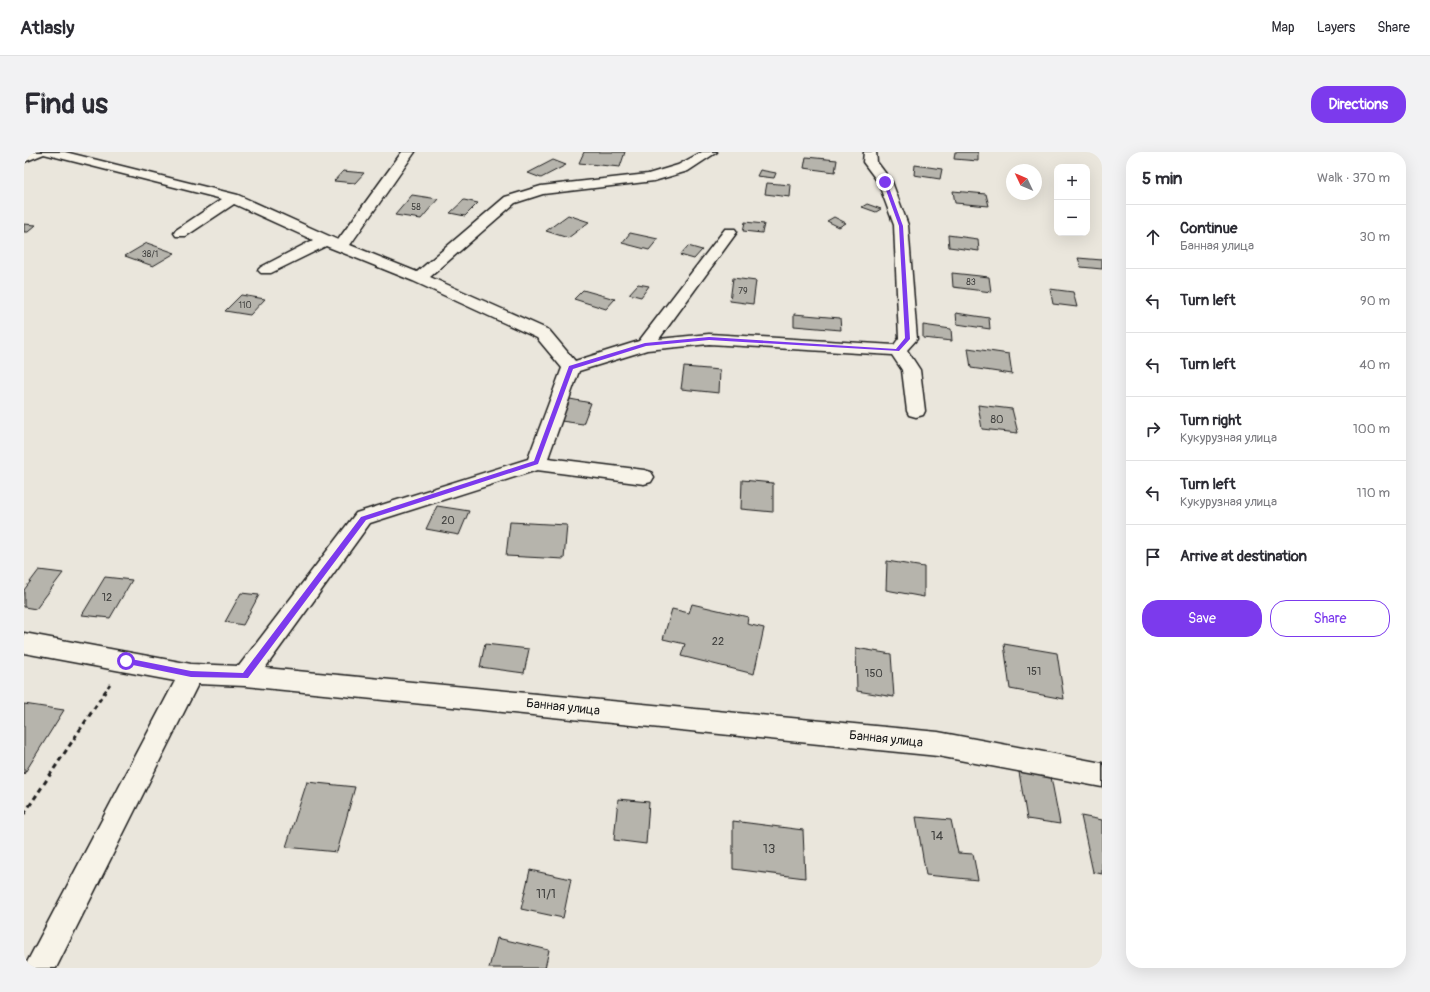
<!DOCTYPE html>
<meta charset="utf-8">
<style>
body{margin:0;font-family:Pangolin,sans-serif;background:#f2f2f3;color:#2b2b33}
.controls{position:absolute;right:12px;top:12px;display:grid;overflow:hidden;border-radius:8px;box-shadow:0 4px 16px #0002}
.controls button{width:36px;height:36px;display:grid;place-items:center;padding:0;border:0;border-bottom:1px solid #e1e1e2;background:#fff;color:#2b2b33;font:20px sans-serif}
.compass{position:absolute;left:982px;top:12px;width:36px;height:36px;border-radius:50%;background:#fff;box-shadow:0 4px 16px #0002;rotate:314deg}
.stop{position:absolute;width:12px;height:12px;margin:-9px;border:3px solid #7c3aed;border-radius:50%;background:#fff}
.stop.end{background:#7c3aed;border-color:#fff;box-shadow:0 1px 4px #0008}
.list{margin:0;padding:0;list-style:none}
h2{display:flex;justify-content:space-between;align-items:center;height:52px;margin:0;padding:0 16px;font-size:17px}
h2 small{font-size:13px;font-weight:400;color:#7c7c81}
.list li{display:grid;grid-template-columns:26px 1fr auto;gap:12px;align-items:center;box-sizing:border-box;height:64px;padding:0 16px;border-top:1px solid #e1e1e2}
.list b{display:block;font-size:15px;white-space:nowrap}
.list p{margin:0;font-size:13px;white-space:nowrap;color:#7c7c81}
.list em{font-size:13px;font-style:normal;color:#7c7c81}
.actions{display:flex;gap:8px;padding:12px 16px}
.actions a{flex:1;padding:9px 0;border:1px solid #7c3aed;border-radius:16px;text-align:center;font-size:14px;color:#7c3aed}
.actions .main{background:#7c3aed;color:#fff}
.icon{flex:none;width:22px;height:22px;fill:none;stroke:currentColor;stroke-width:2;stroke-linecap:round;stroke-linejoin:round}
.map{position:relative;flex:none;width:1078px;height:816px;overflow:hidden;border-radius:16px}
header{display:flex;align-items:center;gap:24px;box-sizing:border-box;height:56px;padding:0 20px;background:#fff;border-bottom:1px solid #e1e1e2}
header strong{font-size:19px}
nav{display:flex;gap:22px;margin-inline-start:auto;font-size:14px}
.intro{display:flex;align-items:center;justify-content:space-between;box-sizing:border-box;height:96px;padding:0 24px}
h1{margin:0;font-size:28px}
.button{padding:10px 18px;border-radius:16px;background:#7c3aed;color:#fff;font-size:14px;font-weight:700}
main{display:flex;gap:24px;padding:0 24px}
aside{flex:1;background:#fff;border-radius:16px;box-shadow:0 4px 16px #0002}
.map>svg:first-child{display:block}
.building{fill:#b6b4ac;stroke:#1c1c1c}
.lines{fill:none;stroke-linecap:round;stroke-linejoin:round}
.minor-casing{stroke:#1c1c1c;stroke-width:3}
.path-far1{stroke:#1c1c1c;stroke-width:2.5;stroke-dasharray:4 3;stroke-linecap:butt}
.path{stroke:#1c1c1c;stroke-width:3;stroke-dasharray:5 4;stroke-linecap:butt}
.minor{fill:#f7f3e8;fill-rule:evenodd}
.route{fill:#7c3aed}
.labels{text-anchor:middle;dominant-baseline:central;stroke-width:4;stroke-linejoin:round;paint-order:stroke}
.far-number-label{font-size:9px;fill:#424240}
.number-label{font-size:11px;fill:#424240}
.street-label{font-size:13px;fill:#1c1c1c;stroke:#f7f3e8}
.near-number-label{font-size:13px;fill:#424240}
</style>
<header>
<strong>Atlasly</strong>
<nav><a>Map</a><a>Layers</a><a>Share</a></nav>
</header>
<div class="intro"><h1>Find us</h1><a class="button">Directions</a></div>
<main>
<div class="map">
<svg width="1078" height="816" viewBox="0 0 1078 816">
<rect width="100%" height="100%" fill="#eae6dc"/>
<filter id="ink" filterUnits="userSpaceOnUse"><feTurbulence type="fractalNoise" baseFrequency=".025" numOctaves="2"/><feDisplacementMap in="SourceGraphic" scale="8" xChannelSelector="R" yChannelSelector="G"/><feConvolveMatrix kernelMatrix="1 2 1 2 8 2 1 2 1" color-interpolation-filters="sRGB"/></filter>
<g filter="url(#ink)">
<path class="building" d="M560 0H601L596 15 555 11Z
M931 0H954V9L930 7Z
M782 5 813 8 811 20 780 16Z
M529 8 542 13 517 26 504 21Z
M891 13 918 17 916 27 890 23Z
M736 18 752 21 750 26 733 24Z
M319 19 340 21 331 31 310 29Z
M743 31 767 33 766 45 741 42Z
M929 39 962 42 965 54 931 51Z
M388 43 414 47 397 67 371 63Z
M440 48 454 51 441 64 426 61Z
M843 52 857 57 852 60 838 55Z
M544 63 565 70 544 86 522 79Z
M810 65 822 71 815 75 803 69Z
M721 70 740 72 738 81 719 79Z
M0 72 12 73 4 80H0Z
M606 81 634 87 625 98 598 91Z
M924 83 954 87 955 99 925 95Z
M123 91 151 101 129 114 101 104Z
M664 94 678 98 670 107 656 103Z
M1054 106 1078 108V117L1057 115Z
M928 121 965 125 967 140 929 135Z
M709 126 732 129 729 152 706 149Z
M614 132 625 134 617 145 605 142Z
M1026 137 1049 140 1053 155 1029 152Z
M559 138 591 147 582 157 550 147Z
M217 143 241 147 226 163 201 159Z
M932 161 965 166 966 177 933 172Z
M770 162 816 166 817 178 770 174Z
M899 173 927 177 928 189 899 186Z
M944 196 985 202 988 222 947 216Z
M660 215 696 218 695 241 657 237Z
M546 247 567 251 559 272 537 269Z
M954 253 988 257 994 281 958 277Z
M718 328 749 331V360L717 357Z
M413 354 445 359 435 383 402 377Z
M486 370 543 373 540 407 482 404Z
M863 409 900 415V445L862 438Z
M15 418 39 421 12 457 0 455V438Z
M81 425 108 428 86 466 58 463Z
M217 441 235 443 219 473 201 470Z
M668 452 724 465 723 472 740 476 730 522 657 504 661 492 639 487 648 457 665 461Z
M461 492 505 497 500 521 456 515Z
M980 492 1033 501 1040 547 986 537Z
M832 496 867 502 870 545 833 539Z
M0 552 40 558 0 622Z
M995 620 1027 625 1036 672 1003 667Z
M283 630 331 635 313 700 262 695Z
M594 647 625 650 622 692 590 688Z
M1057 664 1078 668V722L1069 720Z
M892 665 927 668 934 701 949 702 954 728 902 723Z
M709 669 779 678 781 726 709 717Z
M506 718 547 727 539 766 497 757Z
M473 786 525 798 521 816H465Z"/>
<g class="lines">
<defs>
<path id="minor" d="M4 0H41L214 43 314 88 378 0H391L326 93 393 120 481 45 517 34 624 22 654 13 678 0H693L664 19 630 29 519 42 491 51 406 125 525 178 551 209 615 189 701 77H711L713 80 635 187 685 182 870 193 875 186 870 73 854 30 839 10 840 0H852L853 10 868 30 884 73 893 187 883 198 896 218 901 259 899 263 892 265 885 263 883 259 878 218 868 203 685 192 623 198 555 219 524 306 620 318 627 320 630 325 627 330 620 332 513 318 346 371 241 516 914 580 1078 611V635L914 604 221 534 174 532 32 816H0L151 529 0 501V481L167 512 215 514 332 361 504 307 538 216 513 186 389 129 302 94 247 121H237L234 118 237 115 289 88 210 52 162 84H152L150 81 152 78 198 47 20 2 0 10V1Z"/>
</defs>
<use href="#minor" class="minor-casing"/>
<path class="path-far1" d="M80 541 86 532"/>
<path class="path" d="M0 662 81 540"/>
<use href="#minor" class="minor"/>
</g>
</g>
<path class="route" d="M861 29 863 30 879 74 886 187 875 199 685 188 622 194 549 217 514 312 342 368 224 526 167 525 99 511 98 509 102 506 167 519 219 521 337 365 510 309 545 214 621 191 685 185 872 197 881 186 875 74 859 30Z"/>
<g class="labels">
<g class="far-number-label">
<text x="392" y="55">58</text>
<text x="126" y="102">38/1</text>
<text x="947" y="130">83</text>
<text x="719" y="139">79</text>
<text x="221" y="153">110</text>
</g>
<g class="number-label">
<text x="973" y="267">80</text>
<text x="424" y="368">20</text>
<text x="83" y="445">12</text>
<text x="694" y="489">22</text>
<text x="1010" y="519">151</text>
<text x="850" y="521">150</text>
</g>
<g class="street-label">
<text transform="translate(539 555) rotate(6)">Банная улица</text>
<text transform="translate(862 587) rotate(6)">Банная улица</text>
</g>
<g class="near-number-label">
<text x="913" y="684">14</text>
<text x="745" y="697">13</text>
<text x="522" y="742">11/1</text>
</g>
</g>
</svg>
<div class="controls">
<button>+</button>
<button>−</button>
</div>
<svg class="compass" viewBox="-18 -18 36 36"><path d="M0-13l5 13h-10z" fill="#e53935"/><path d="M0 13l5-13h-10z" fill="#7c7c81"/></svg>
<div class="stop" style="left:102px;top:509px"></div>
<div class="stop end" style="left:861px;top:30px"></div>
</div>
<aside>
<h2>5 min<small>Walk · 370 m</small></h2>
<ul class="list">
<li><svg class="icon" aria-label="ahead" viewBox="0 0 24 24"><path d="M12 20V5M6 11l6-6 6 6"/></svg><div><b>Continue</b><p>Банная улица</p></div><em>30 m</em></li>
<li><svg class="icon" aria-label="left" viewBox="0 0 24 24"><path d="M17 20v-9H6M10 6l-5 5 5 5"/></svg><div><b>Turn left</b></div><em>90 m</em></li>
<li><svg class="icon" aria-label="left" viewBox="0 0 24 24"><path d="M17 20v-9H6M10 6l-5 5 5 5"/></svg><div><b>Turn left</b></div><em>40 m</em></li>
<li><svg class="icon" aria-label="right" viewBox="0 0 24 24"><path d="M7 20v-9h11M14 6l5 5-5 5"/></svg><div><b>Turn right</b><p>Кукурузная улица</p></div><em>100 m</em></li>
<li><svg class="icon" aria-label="left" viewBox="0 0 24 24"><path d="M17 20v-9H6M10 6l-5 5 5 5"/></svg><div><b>Turn left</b><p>Кукурузная улица</p></div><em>110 m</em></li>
<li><svg class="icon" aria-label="arrive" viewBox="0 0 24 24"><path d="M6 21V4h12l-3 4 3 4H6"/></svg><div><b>Arrive at destination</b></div></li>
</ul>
<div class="actions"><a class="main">Save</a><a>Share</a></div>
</aside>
</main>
